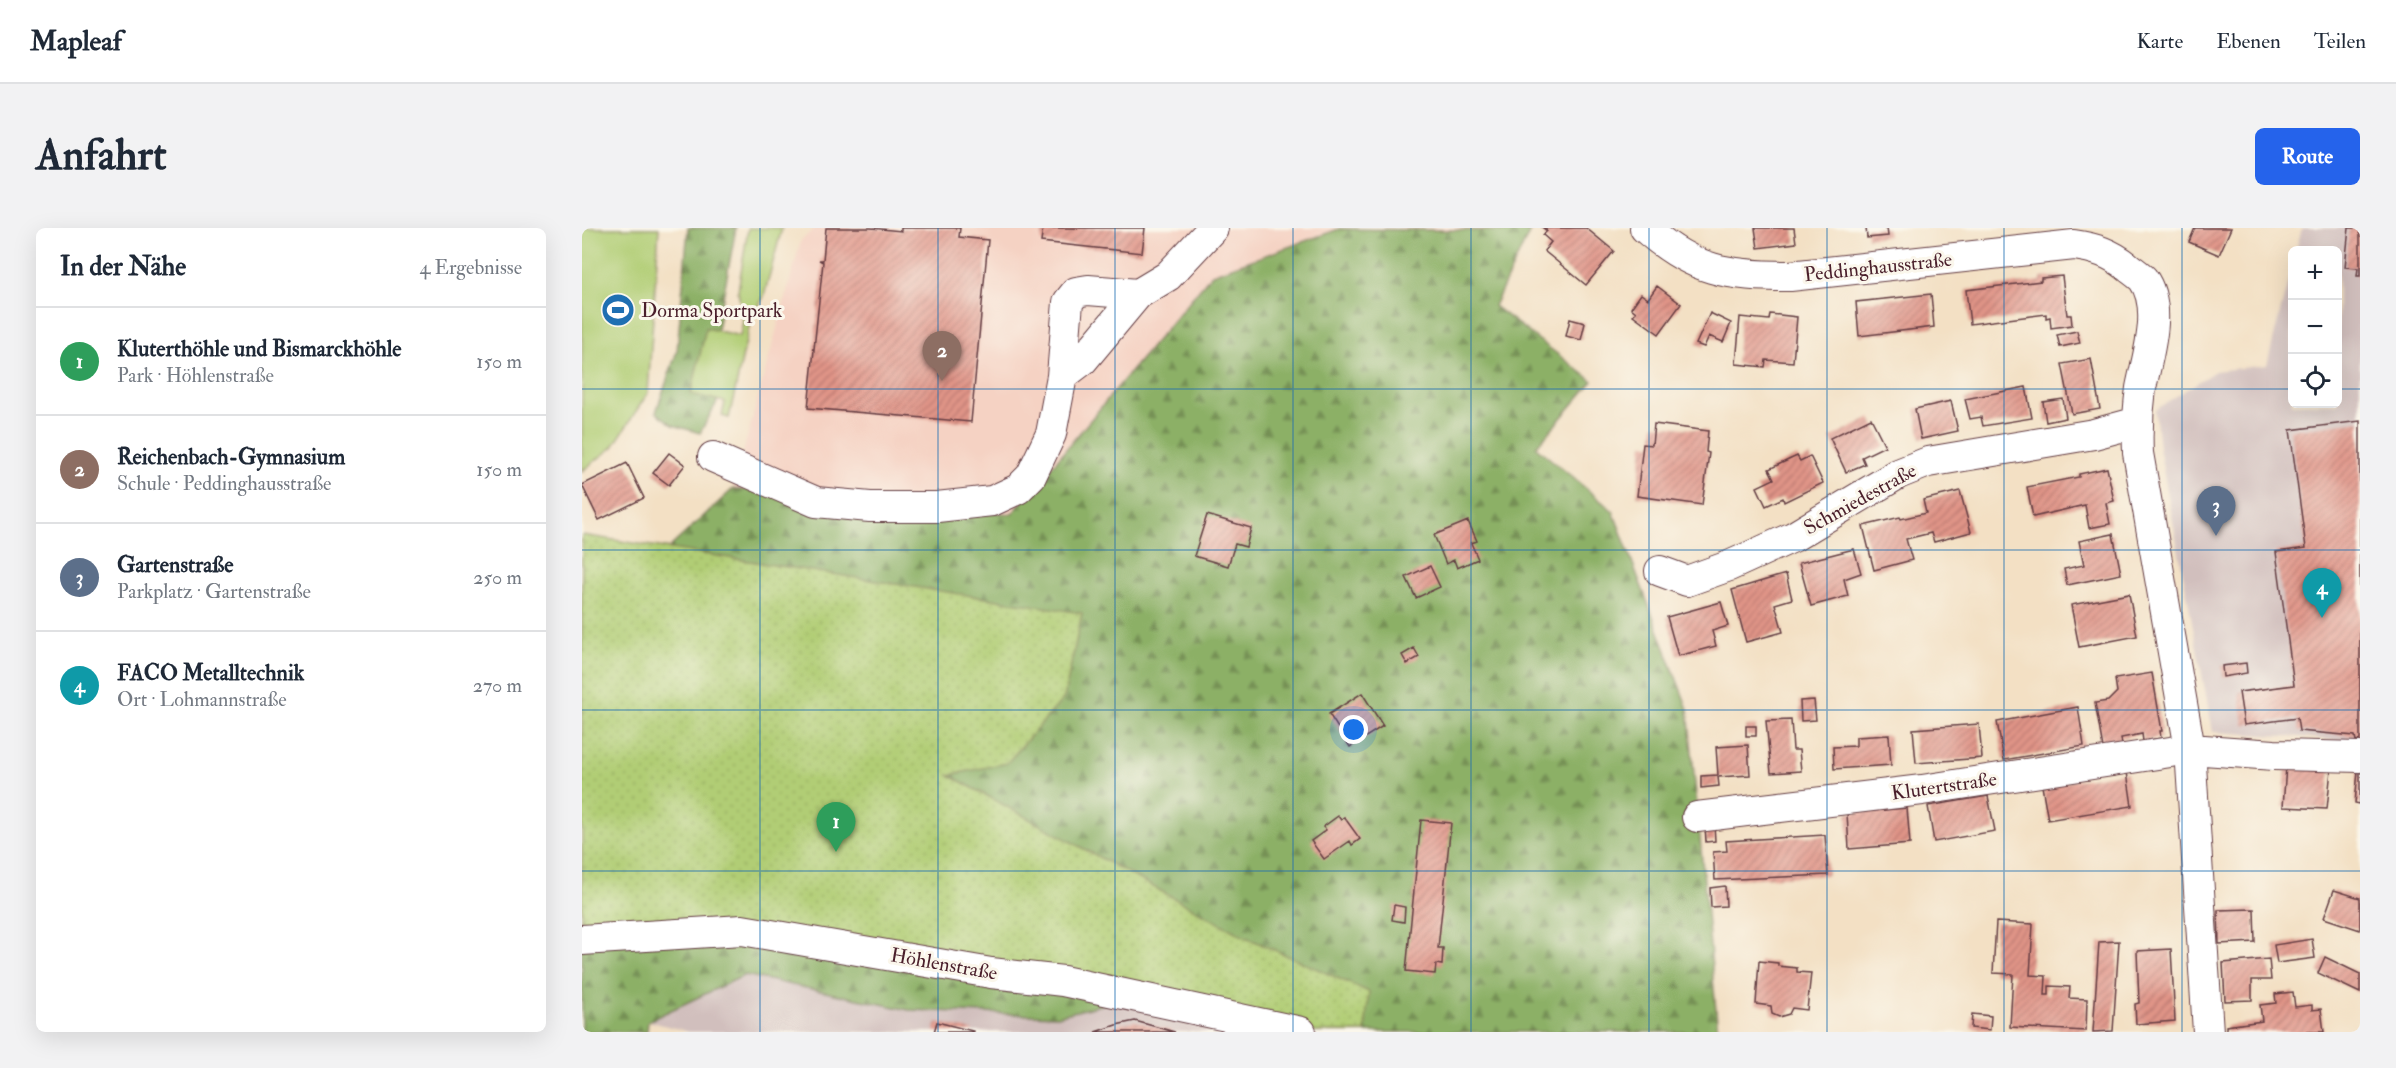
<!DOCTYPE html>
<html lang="de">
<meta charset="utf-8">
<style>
body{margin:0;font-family:"IM FELL Double Pica",serif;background:#f2f2f3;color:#1f2937}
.controls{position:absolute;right:18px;top:18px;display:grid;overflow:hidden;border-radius:9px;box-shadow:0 6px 24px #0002}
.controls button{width:54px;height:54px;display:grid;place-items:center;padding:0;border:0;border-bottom:2px solid #e0e1e3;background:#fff;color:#1f2937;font:30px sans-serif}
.you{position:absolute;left:772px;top:502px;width:21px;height:21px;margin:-15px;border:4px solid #fff;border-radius:50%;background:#1a73e8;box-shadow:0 0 0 9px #1a73e833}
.badge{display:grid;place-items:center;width:39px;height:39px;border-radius:50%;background:#2563eb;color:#fff;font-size:20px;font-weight:700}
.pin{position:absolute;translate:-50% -50px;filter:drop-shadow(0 2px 3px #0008)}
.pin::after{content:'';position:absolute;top:32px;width:21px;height:18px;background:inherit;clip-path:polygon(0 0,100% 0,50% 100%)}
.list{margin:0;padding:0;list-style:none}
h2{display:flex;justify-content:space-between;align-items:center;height:78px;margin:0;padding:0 24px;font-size:26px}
h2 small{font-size:20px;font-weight:400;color:#747a83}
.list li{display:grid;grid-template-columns:39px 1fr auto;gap:18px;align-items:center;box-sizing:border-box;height:108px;padding:0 24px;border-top:2px solid #e0e1e3}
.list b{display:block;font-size:22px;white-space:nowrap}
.list p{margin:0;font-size:20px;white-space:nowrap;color:#747a83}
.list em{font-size:20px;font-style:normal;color:#747a83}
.icon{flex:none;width:33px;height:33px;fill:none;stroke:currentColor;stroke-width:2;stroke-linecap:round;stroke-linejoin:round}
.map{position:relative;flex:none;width:1778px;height:804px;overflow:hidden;border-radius:9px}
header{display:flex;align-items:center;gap:36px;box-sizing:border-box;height:84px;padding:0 30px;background:#fff;border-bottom:2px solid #e0e1e3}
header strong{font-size:28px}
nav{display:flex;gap:33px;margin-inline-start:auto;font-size:21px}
.intro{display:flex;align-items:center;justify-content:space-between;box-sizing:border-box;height:144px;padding:0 36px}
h1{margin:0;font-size:42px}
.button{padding:15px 27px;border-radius:9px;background:#2563eb;color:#fff;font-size:21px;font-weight:700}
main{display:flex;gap:36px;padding:0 36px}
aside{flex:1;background:#fff;border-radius:9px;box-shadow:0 6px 24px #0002}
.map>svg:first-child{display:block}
.built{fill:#f5d2c3}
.industrial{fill:#d1bfbd}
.forest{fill:url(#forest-firs);stroke:#6b6848;stroke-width:1.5}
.park{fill:url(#park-dots);stroke:#7e7650;stroke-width:1.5}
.garden{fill:#b1cd74;stroke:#7e7650;stroke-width:1.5}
.building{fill:url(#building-hatch)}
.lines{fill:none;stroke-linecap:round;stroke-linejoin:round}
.minor-casing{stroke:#633c42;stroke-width:32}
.minor{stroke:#fff;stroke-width:30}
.grid{fill:none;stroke:#1f6fb2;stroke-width:1.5;stroke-opacity:0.55}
.labels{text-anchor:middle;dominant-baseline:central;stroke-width:6;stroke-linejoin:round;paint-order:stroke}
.street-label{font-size:20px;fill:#4a1f2b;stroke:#fbf7ec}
.poi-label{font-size:20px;fill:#4a1f2b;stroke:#fbf7ec;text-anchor:start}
</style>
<header>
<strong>Mapleaf</strong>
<nav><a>Karte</a><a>Ebenen</a><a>Teilen</a></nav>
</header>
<div class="intro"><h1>Anfahrt</h1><a class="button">Route</a></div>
<main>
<aside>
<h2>In der Nähe<small>4 Ergebnisse</small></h2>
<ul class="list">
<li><span class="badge" style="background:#2e9e5b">1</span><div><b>Kluterthöhle und Bismarckhöhle</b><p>Park · Höhlenstraße</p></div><em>150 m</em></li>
<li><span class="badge" style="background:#8d6e63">2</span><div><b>Reichenbach-Gymnasium</b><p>Schule · Peddinghausstraße</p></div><em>150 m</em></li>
<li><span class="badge" style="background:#5c6f8a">3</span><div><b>Gartenstraße</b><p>Parkplatz · Gartenstraße</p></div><em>250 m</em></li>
<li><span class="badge" style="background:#0f9aa8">4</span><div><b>FACO Metalltechnik</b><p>Ort · Lohmannstraße</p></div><em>270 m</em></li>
</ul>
</aside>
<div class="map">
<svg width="1778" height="804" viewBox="0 0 1778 804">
<defs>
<pattern id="forest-firs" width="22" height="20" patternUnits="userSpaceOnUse" patternTransform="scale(1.5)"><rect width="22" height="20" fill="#8cb066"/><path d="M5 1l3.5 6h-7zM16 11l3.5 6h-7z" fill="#748f54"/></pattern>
<pattern id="park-dots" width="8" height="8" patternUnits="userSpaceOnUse" patternTransform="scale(1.5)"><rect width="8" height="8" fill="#b1cd74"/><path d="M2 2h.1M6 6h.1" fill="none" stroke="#9ab065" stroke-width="1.8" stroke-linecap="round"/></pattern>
<pattern id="building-hatch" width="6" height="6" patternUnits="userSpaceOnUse" patternTransform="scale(1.5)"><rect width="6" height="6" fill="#e09487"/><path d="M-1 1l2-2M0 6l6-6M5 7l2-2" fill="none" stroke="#b8786f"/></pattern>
</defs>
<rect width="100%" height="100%" fill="#fbf7ec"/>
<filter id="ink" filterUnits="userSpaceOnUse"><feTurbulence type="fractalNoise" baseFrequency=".0167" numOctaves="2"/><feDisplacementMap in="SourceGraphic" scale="12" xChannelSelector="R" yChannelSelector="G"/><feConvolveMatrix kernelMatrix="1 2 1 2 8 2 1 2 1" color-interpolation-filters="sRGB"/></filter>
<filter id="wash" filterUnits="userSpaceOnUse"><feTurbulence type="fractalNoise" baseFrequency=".008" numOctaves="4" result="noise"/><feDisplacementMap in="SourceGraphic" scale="24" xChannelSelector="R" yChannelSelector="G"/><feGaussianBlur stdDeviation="1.35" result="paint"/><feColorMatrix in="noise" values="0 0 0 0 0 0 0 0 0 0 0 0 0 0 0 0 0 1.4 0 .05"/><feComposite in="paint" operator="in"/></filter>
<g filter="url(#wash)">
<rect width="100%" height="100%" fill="#f3e0c4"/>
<path class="built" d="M234 0H949L948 2 757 1 630 46 430 286 151 261 219 12Z"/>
<path class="industrial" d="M1720 0H1778V516L1720 509 1631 504 1577 220 1573 182 1633 143 1685 137 1710 37V176H1756V22H1714Z
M162 747 327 782 578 762 748 804H107L66 793Z"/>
<path class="forest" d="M106 0H154L130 128 140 165 118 205 91 197 74 184 95 123Z
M757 1 948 3 912 78 1011 153 954 219 1031 283 1106 481 1136 804H748L578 762 475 788 327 782 163 747 66 793 65 804H0V309L74 332 151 261 430 286 630 46Z"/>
<path class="park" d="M0 307 500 385 482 470 425 535 367 547 661 708 787 764 783 804H721L148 701 0 713Z"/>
<path class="garden" d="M0 0H77L66 165 31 219 0 243Z
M166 0H200L182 68 168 95 147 190 140 188 143 174 109 166 124 100 158 108 161 93 156 63Z"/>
<g id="blocks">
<path class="building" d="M244 0H289L319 3V0H378L377 9 406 12 389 194 226 180 232 122 230 121H232L241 34 237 32H241Z
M461 0H563L560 25 459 14Z
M961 0H1004L1032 23 1004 57 962 23 969 14 961 7 965 3Z
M1173 0H1212L1214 15 1176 20Z
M1284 0H1305L1306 8 1285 10Z
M1613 0H1649L1637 27 1607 14Z
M1767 0H1778V48H1775L1776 40 1763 39Z
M1480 48 1485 87H1489L1490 97 1469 100 1468 89 1464 90V86L1388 96 1384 62 1459 53V50Z
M1075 58 1099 76 1077 106 1051 87 1054 84 1049 80 1059 66 1066 71Z
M1349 66 1352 99 1277 108 1274 74Z
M1128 85 1149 95 1141 114 1127 108 1122 119 1114 116Z
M1188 86 1215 89 1211 134 1184 132 1183 139 1154 136 1158 89 1187 92Z
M988 91 1003 95 999 112 984 108Z
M1495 103 1498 115 1478 119 1475 107Z
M1509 131 1518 181 1490 186 1480 136Z
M1444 159 1450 190 1401 198 1399 189 1388 191 1383 171Z
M1481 171 1484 190 1464 194 1461 174Z
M1369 173 1376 203 1339 211 1333 181Z
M1289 190 1303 218 1280 229 1283 236 1264 244 1248 210Z
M1778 193V512L1774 513 1773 508 1717 503 1715 490 1662 497 1657 464 1712 457 1694 324 1724 320 1708 202Z
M1072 196 1126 203 1124 224 1127 225 1120 277 1055 268 1061 216 1070 217Z
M87 225 103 237 87 257 71 245Z
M1215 228 1218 233 1228 228 1241 255 1202 274 1201 270 1184 278 1175 259 1192 251 1187 241Z
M45 235 62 270 17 292 0 257Z
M1525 240 1532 273 1524 275 1528 296 1507 300 1503 277 1451 289 1445 259 1497 249V246Z
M1378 263 1389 304 1352 314 1349 305 1324 311 1330 332 1292 342 1281 298 1318 289 1319 291 1344 285 1341 272Z
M625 287 669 300 664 319 653 316 646 338 612 328Z
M886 293 895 313 889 315 896 331 875 340 872 332 864 336 852 307Z
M1531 306 1539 346 1485 357 1482 341 1502 337 1497 313Z
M1272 321 1279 345 1262 351 1266 368 1229 378 1217 335Z
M848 338 858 359 834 370 824 349Z
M1204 346 1210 371 1193 376 1201 404 1164 414 1150 362Z
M1547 366 1555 408 1497 419 1489 377Z
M1139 374 1146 398 1130 403 1134 418 1096 428 1085 389Z
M832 420 837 429 825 436 820 427Z
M1664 435 1665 445 1641 449 1640 438Z
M1570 445 1580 503H1578L1579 510 1561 513 1560 506 1539 510 1540 517 1521 520 1513 475 1526 473 1535 464 1533 451Z
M780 465 801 498 768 519 747 486Z
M1232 472 1234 492 1219 493 1218 473Z
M1496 479 1502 518 1422 532 1415 494Z
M1209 492 1211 522H1217L1219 543 1189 545 1184 493Z
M1397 496 1400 530 1334 535 1331 501Z
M1164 498H1174V508H1164Z
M1307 507 1309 537 1252 541 1251 519 1274 518V509Z
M1166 517 1168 547 1136 549 1137 558 1119 560V548L1136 547 1134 519Z
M1704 538 1749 541 1745 581 1701 579Z
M1776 543H1778V576L1773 575Z
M1545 544 1550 578 1466 592 1460 558Z
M1406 568 1413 603 1352 614 1346 578Z
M1325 580 1328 616 1267 621 1265 585Z
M756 588 759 592 762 589 778 611 770 617 768 613 742 631 729 613 744 602 741 599Z
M839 592 869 595 856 720H861L860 737 854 736 853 746 824 743Z
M1132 596 1133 613 1124 614 1123 597Z
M1243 607 1246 647 1133 652 1131 624 1145 623 1144 613Z
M1143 658 1144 678 1129 679 1128 660Z
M1752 662 1778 670V702L1742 690Z
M812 677 823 679 822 694 810 692Z
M1672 681 1673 714 1637 716 1636 682Z
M1414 694 1451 696 1448 747 1464 748 1463 767H1467V758L1488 759 1487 770 1505 771 1504 803 1428 799 1431 746 1411 745Z
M1730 711 1733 730 1695 735 1692 717Z
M1537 713 1531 803 1511 804 1517 714Z
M1589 721 1593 793 1554 796 1553 776 1557 775 1555 723Z
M1743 729 1778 746V765L1736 745Z
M1687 731 1689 752H1670V772L1643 773 1641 735Z
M1177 733 1196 735V738L1215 740V744L1229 745 1225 782 1210 780 1207 786 1197 789 1190 786 1189 778 1174 776Z
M1711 764 1713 779 1730 777V782L1739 781 1742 804H1644V798L1680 793 1678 777 1694 775 1693 766Z
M1390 786 1409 788 1408 802 1389 800Z
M553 793 593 804H513L534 797Z
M355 794 391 803V804H352Z"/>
</g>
</g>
<g filter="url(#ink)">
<use href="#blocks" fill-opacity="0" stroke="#633c42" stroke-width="1.5"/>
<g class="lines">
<defs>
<path id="minor" d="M1063 0C1111 43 1146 48 1208 48L1492 17C1513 20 1529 25 1546 39 1551 43 1557 47 1561 51 1582 80 1565 129 1559 160 1556 182 1555 204 1556 225L1608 521 1626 804
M480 148 501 132 556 66 586 48 631 0
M131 229 234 274 288 279H355L410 273 436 261 449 248 469 206 480 148 486 74 494 64 506 62 556 66
M1078 343 1105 353 1147 338 1211 309 1316 246 1346 234 1512 206 1556 194
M1115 589 1340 562 1608 521 1692 527 1778 529
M0 712 160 702 409 745 481 753 719 804"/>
</defs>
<use href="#minor" class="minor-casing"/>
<use href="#minor" class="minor"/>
</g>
</g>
<path class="grid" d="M178 0V804M356 0V804M533 0V804M711 0V804M889 0V804M1067 0V804M1245 0V804M1422 0V804M1600 0V804M0 161H1710M1756 161H1778M0 322H1778M0 482H1778M0 643H1778"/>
<defs>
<symbol id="stadium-disc" viewBox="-11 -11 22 22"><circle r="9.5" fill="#1f6fb2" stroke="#fbf7ec"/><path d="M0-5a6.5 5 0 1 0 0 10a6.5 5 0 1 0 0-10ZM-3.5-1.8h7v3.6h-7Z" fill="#fff"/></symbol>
</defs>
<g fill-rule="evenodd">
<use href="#stadium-disc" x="17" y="63" width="38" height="38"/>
</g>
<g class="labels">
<g class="street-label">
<text transform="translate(1296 39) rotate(-6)">Peddinghausstraße</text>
<text transform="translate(1278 271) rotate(-29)">Schmiedestraße</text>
<text transform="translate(1362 558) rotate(-8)">Klutertstraße</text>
<text transform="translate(362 736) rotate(10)">Höhlenstraße</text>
</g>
<g class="poi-label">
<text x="59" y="82">Dorma Sportpark</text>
</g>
</g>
</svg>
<div class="controls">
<button>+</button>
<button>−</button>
<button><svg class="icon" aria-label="locate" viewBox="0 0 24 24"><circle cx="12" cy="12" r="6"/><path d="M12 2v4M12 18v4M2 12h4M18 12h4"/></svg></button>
</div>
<div class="you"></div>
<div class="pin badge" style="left:254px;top:624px;background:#2e9e5b">1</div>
<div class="pin badge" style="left:360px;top:153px;background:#8d6e63">2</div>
<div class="pin badge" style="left:1634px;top:308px;background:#5c6f8a">3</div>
<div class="pin badge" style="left:1740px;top:390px;background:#0f9aa8">4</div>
</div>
</main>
